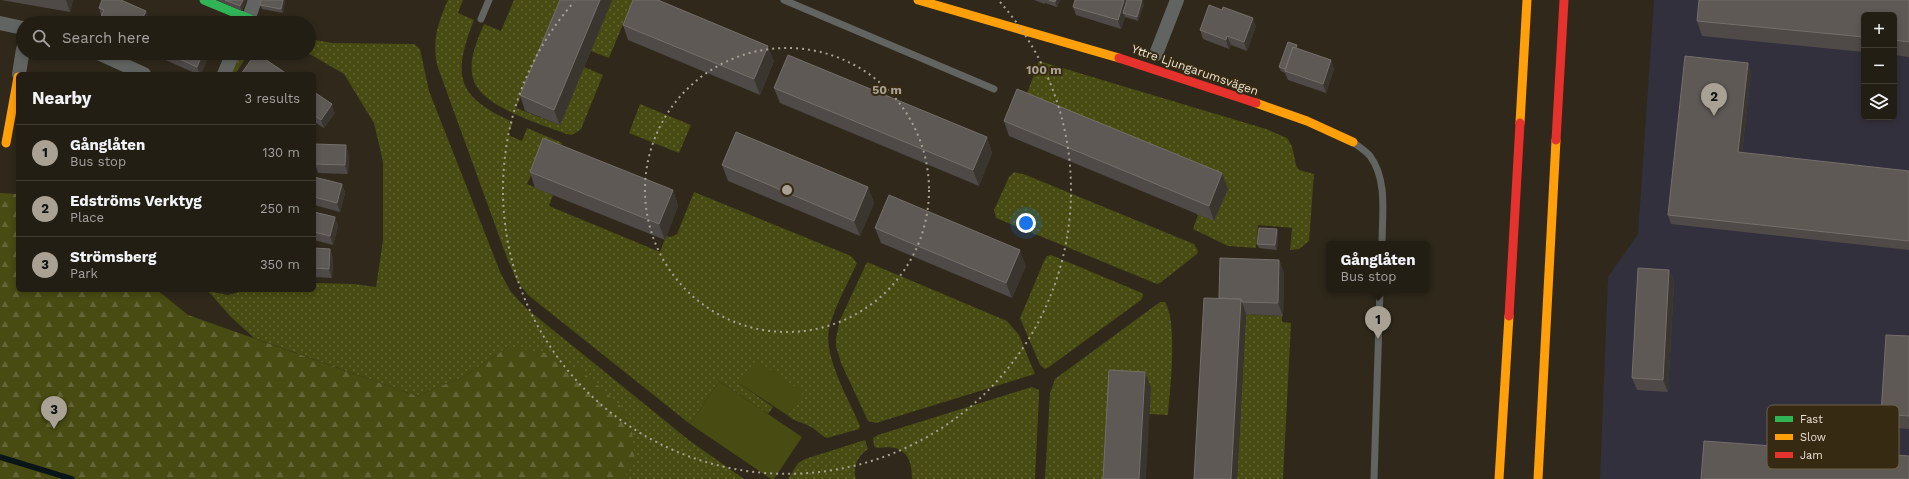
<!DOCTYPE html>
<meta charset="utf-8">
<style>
body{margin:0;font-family:"Work Sans",sans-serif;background:#2f2b22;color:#f1f3f6}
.controls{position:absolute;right:12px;top:12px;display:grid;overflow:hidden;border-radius:6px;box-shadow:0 2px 6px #0003}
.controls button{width:36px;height:36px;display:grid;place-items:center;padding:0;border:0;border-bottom:1px solid #403c34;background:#231e14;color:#f1f3f6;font:20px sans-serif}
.you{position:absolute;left:1026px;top:223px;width:14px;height:14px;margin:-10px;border:3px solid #fff;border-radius:50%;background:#1a73e8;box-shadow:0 0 0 6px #1a73e833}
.badge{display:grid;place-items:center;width:26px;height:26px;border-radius:50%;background:#a9a193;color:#111;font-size:13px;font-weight:700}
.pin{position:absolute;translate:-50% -33px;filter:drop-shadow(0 1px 2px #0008)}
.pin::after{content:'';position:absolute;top:21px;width:14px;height:12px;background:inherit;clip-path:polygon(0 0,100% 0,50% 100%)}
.popup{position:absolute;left:1326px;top:241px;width:104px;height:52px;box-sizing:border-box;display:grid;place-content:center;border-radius:6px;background:#231e14;filter:drop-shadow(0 1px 3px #0005);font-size:13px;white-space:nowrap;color:#a3a2a0}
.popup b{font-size:15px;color:#f1f3f6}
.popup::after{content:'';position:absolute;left:50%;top:100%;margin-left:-8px;border:8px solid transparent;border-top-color:#231e14}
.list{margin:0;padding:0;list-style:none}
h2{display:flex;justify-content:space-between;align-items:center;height:52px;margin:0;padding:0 16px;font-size:17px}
h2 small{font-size:13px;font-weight:400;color:#a3a2a0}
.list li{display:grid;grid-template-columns:26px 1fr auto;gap:12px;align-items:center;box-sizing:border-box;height:56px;padding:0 16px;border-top:1px solid #403c34}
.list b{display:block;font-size:15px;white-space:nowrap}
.list p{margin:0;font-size:13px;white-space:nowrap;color:#a3a2a0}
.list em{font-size:13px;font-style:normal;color:#a3a2a0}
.icon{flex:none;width:22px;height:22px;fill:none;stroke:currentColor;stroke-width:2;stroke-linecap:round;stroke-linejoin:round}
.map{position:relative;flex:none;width:1909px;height:479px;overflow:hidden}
.search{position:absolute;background:#231e14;box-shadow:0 2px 6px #0003;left:16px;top:16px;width:300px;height:44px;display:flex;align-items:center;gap:10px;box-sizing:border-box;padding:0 14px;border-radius:22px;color:#a3a2a0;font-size:15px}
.panel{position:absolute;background:#231e14;box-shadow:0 2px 6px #0003;left:16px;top:72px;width:300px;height:220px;border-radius:6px}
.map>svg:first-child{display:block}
.commercial{fill:#33303d;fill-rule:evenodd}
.green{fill:url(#green-dots)}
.forest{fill:url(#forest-firs)}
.pitch{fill:#484b12}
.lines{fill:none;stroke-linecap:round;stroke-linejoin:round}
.stream{stroke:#0a1517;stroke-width:5.5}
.lane{stroke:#616460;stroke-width:7}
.street{stroke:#616460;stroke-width:14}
.fast{stroke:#30b455;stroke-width:9}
.slow{stroke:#ff9f0a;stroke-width:9}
.jam{stroke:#e5322d;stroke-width:9}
.wall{fill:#4f4947}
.shaded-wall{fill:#3b352f}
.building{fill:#5f5956;stroke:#756e6a}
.ring{fill:none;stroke:#a9a193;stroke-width:2;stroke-dasharray:2 4}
.labels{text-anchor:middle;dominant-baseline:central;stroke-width:4;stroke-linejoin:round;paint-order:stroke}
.street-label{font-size:12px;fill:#eae2d4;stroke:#372a13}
.key{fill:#372a13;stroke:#6d614d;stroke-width:1}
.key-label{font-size:11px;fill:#eae2d4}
.centre{fill:#a9a193;stroke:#372a13;stroke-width:2}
.ring-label{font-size:12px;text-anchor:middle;font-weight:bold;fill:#a9a193;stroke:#372a13;stroke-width:4;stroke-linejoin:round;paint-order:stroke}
</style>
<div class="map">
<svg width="1909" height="479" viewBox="0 0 1909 479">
<defs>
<pattern id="green-dots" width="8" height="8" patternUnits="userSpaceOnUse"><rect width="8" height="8" fill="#484b12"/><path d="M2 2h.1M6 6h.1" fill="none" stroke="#636534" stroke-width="1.8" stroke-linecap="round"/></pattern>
<pattern id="forest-firs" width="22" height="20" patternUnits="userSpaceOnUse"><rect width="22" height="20" fill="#484b12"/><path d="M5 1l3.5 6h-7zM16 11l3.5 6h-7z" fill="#636534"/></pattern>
</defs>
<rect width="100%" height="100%" fill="#2f281b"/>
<path class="commercial" d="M1654 0H1909V479H1600L1608 277 1638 234ZM1864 15H1894V117H1864Z"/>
<path class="green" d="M448 0H463L458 13 474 20C452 76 456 97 513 122L508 135 522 141 527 128 562 143 557 157 538 160 527 184 553 195 549 206 660 252 666 236 671 237 677 234 694 192 851 256 857 263C848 283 836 304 830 325 821 354 849 399 860 426L859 429 827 438C821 436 817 430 811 427 802 422 795 422 787 415L802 392 740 384 773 407 768 414 719 381 690 424 528 295 517 281 507 258 437 65C432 39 438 23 448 0Z
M514 0H561L516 108 560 125 584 67 603 75 581 129 572 135 566 134C541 124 480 107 473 78 468 61 477 40 484 24L501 31Z
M612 0H633L609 58 591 51Z
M309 39 332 43 414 44 420 49 429 91 501 274 511 292 526 308 690 441 744 479H622L635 462 508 347 463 377 417 396 254 338 231 317 208 291 228 295 246 290H314V283L354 284 376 287 383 240V162L374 123 344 74 308 53Z
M238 53H249L235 74H228Z
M1039 61 1266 129 1287 138 1292 146 1296 165 1299 170 1314 174 1309 241 1299 249 1290 250 1292 228 1258 225 1256 248 1228 246 1193 229 1198 215 1023 104Z
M640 104 691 125 679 153 629 133Z
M1014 172 1026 175 1194 244 1198 251 1197 254 1160 283 1157 284 996 218 994 210 1009 177Z
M1051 255 1142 293 1143 296 1141 300 1049 367 1045 369 1040 365 1020 318 1044 261 1047 256Z
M867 262 1007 321 1019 335 1035 374 876 423 868 421 841 363 836 346V338L840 320Z
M1160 302H1165C1178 322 1170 390 1168 415L1149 414 1105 479H1045L1050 393 1055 379Z
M1246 314 1282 316V322L1291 323 1283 479H1237Z
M1032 387 1039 390V396L1035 479H912C912 454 902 444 877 448L874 446 873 438 878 435Z
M865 440 868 449C858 456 852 467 856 479H788L798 463 805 459Z"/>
<path class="forest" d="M0 193 18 194V290H157L188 315 417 396 463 377 508 347 546 353 580 370 619 404 632 431 635 463 622 479H0Z"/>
<path class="pitch" d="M756 360 803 392 787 415 740 384Z
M719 381 802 437 774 479H771L690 424Z"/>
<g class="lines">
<path class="stream" d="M0 457 72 479"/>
<path class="lane" d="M784 0 994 89
M481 19 489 0
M1353 142C1359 147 1366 151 1370 156 1388 180 1382 216 1382 244
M1374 479 1380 290"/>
<path class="street" d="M0 23 23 28
M247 23 255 0
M98 53 144 74
M1156 54 1177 0
M19 74 23 49
M224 74 233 53"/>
<path class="fast" d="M204 0 250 19"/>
<path class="slow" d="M918 0 1119 58
M1256 103 1307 121 1353 142
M1520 123 1527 0
M6 143 18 77
M1499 479 1509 316
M1538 479 1556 140"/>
<path class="jam" d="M1119 58 1256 103
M1556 140 1564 0
M1509 316 1520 123"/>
</g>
<path class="wall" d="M1 0H73L70 12Z
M216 0H246L242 11Z
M261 0H285L283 13 262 9 260 5Z
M560 0H612L560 125 525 111 520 95Z
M1034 0H1060L1057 7 1045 3V4Z
M1909 0V57L1894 55V15H1864V52L1702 36 1697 21Z
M1144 4 1138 21 1125 17 1121 29 1076 15 1073 7Z
M99 8 149 20 101 15Z
M623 25 774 61 760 95 628 40Z
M1256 26 1247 51 1231 45 1229 49 1203 39 1200 30Z
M1298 49 1331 60 1334 69 1326 93 1288 80 1285 73 1281 71 1279 67Z
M159 53H210L201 74H197L161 58Z
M1748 63 1751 72 1742 153 1909 171V250L1671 224 1668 215Z
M774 88 987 137 992 153 979 186 780 103Z
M314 92 335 113 324 128 316 123 314 126Z
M1004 121 1228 189 1214 221 1009 136Z
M349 154 348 174 318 173 315 164Z
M722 165 868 187 874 203 860 236 728 181Z
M530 172 673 190 678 206 665 240 535 188Z
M314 177 342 184 345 193 340 212 314 205Z
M314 212 335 217 338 226 333 245 314 240Z
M875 228 1026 266 1012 298 881 243Z
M1277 229 1278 234 1277 250 1259 248 1257 244Z
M314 248 330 249 333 258 332 278 314 277Z
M1279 260 1284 273 1283 316 1246 314 1219 298Z
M1669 270 1674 282 1668 392 1637 390 1632 378Z
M1909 336V429L1885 427 1881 414Z"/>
<path class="shaded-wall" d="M66 0H73L70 12Z
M243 0H246L242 11 240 6Z
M283 0H285L283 13 281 9Z
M600 0H612L560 125 554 110Z
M1056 0H1060L1057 7 1055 2Z
M1124 0H1127L1123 13 1125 17 1121 29 1118 20Z
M1142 0 1144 4 1138 21 1137 17Z
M146 11 149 20 148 23H140Z
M1253 18 1256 26 1247 51 1244 42Z
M1227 36 1231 45 1229 49 1226 40Z
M768 46 774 61 760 95 754 79Z
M203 53H210L201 74H200L197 67Z
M1331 60 1334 69 1326 93 1323 84Z
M1748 63 1751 72 1741 161 1738 152Z
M332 104 335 113 324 128 321 120Z
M314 118 316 123 314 126Z
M987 137 992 153 979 186 973 170Z
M346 145 349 154 348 174 345 165Z
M1222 173 1228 189 1214 221 1209 206Z
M342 184 345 193 340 212 337 203Z
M868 187 874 203 860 236 854 221Z
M673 190 678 206 665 240 659 224Z
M335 217 338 226 333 245 330 236Z
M1277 229 1278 234 1277 250 1275 245Z
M330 249 333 258 332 278 329 269Z
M1020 250 1026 266 1012 298 1006 283Z
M1279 260 1284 273 1283 316 1278 303Z
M1669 270 1674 282 1668 392 1663 380Z
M1241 299 1246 314 1237 479H1231Z
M1145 372 1151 388 1146 479H1139Z"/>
<path class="building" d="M102 0H121L146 11 140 23H98L104 10 99 8Z
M225 0H243L240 6Z
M261 0H283L281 9 260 5Z
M560 0H600L554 110 520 95Z
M633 0H658L768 46 754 79 623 25Z
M1049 0H1056L1055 2Z
M1075 0H1124L1118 20 1073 7Z
M1127 0H1142L1137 17 1123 13Z
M1699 0H1909V42L1894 40V15H1864V37L1697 21Z
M1209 5 1222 10 1223 7 1253 18 1244 42 1227 36 1226 40 1200 30Z
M1288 42 1297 45 1296 48 1293 47 1285 69 1279 67Z
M1293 47 1331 60 1323 84 1285 71Z
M166 53H203L197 67Z
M256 53 287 74H241Z
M788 55 987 137 973 170 774 88Z
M1685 56 1748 63 1738 152 1909 171V241L1668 215Z
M1017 89 1222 173 1209 206 1004 121Z
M314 92 332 104 321 120 314 115Z
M736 132 868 187 854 221 722 165Z
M543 138 673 190 659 224 530 172Z
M315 144 346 145 345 165 315 164Z
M314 177 342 184 337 203 314 197Z
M889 195 1020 250 1006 283 875 228Z
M314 212 335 217 330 236 314 232Z
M1259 228 1277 229 1275 245 1257 244Z
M314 248 330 249 329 269 314 268Z
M1220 258 1279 260 1278 303 1242 302 1241 299 1219 298Z
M1638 268 1669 270 1663 380 1632 378Z
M1204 298 1241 299 1231 479H1194Z
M1886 335 1909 336V416L1881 414Z
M1109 370 1145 372 1139 479H1103Z
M1704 441 1909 456V479H1701Z"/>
<g class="ring">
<circle cx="787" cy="190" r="142"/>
<path d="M1000 2A284 284 0 1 1 574 2"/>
</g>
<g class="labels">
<g class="street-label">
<text transform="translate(1195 70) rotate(19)">Yttre Ljungarumsvägen</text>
</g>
</g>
<rect x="1767" y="405" width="132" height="64" rx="6" class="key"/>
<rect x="1775" y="416" width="18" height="6" fill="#30b455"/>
<rect x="1775" y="434" width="18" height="6" fill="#ff9f0a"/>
<rect x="1775" y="452" width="18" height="6" fill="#e5322d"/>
<g class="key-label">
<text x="1800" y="423">Fast</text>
<text x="1800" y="441">Slow</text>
<text x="1800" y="459">Jam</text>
</g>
<circle cx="787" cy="190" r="6" class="centre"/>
<g class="ring-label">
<text x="1044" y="74">100 m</text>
<text x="887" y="94">50 m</text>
</g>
</svg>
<div class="controls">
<button>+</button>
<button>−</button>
<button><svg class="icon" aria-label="layers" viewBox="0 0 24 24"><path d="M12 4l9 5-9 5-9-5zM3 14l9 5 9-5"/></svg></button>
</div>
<div class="you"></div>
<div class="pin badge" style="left:1378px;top:339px">1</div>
<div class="popup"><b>Gånglåten</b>Bus stop</div>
<div class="pin badge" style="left:1714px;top:116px">2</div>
<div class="pin badge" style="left:54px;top:429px">3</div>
<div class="search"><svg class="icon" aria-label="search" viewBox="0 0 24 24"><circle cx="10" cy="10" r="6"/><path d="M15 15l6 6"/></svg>Search here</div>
<section class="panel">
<h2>Nearby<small>3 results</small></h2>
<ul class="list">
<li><span class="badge">1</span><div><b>Gånglåten</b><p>Bus stop</p></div><em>130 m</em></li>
<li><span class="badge">2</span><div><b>Edströms Verktyg</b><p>Place</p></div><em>250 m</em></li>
<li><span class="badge">3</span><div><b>Strömsberg</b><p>Park</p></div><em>350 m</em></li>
</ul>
</section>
</div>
